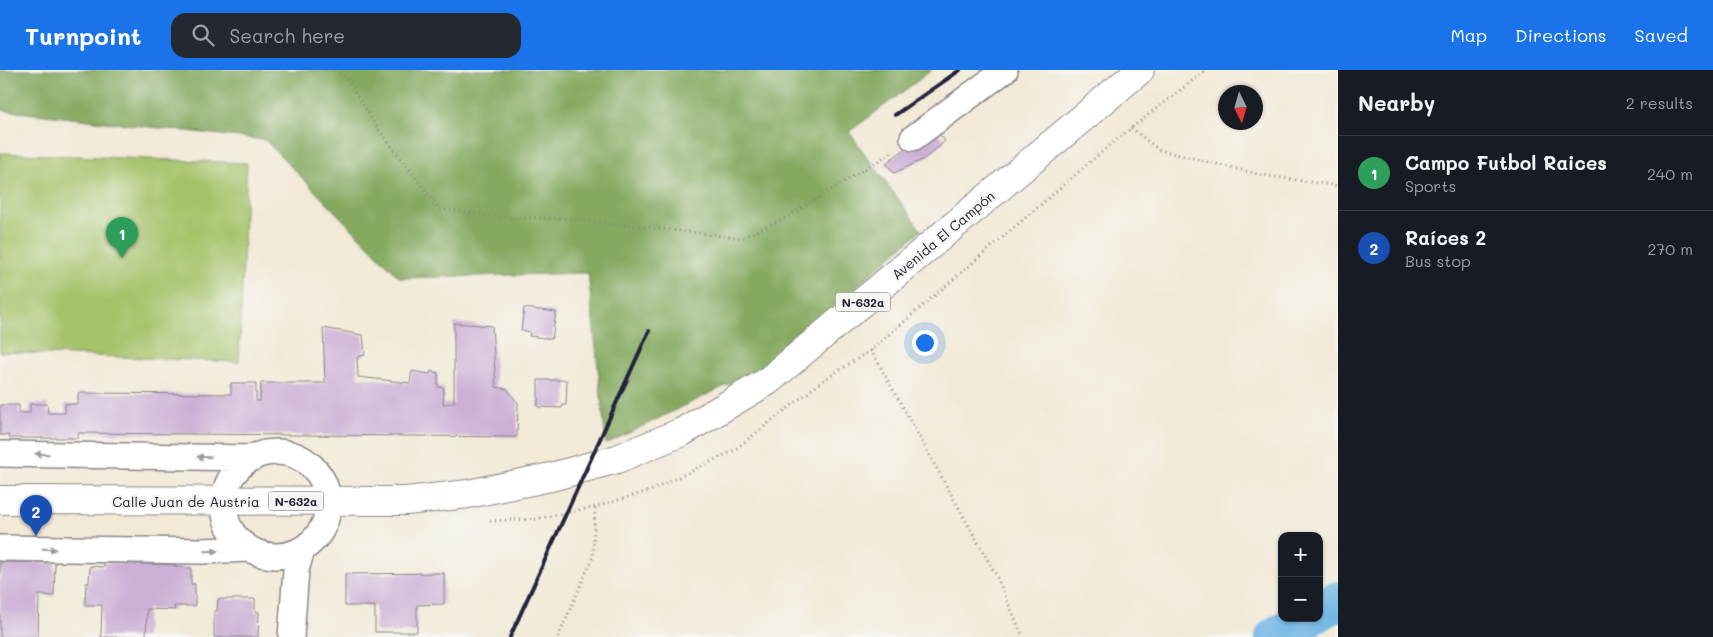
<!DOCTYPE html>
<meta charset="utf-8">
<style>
body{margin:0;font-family:Mali,sans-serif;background:#242831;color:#f1f3f6}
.controls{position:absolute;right:15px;bottom:15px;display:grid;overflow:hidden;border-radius:10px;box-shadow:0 1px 4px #0004}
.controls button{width:45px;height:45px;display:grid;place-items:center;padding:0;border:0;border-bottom:1px solid #363941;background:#171b24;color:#f1f3f6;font:25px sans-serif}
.compass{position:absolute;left:1218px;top:15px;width:45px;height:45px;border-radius:50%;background:#171b24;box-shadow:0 1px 4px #0004;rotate:175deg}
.you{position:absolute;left:924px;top:272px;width:18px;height:18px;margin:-12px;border:4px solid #fff;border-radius:50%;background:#1a73e8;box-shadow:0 0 0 8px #1a73e833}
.badge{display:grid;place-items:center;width:32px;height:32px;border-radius:50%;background:#1a73e8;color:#fff;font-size:16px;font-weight:700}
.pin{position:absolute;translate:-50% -41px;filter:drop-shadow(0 1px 2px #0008)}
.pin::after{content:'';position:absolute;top:26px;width:18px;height:15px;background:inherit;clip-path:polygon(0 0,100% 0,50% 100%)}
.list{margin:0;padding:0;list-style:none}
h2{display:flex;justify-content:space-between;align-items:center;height:65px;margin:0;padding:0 20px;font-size:21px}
h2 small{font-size:16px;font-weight:400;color:#9ea1a6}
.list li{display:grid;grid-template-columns:32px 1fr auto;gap:15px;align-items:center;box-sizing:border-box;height:75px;padding:0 20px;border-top:1px solid #363941}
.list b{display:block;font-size:19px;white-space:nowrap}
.list p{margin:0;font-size:16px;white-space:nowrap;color:#9ea1a6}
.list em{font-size:16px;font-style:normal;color:#9ea1a6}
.icon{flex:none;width:28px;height:28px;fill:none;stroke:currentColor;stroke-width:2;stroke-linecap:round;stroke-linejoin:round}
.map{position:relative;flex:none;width:1338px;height:567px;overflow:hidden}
header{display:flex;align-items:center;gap:30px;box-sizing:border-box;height:70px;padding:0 25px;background:#1a73e8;color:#fff}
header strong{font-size:24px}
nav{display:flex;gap:28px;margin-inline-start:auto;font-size:18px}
.search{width:350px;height:45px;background:#242831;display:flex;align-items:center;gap:12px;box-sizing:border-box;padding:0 18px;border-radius:15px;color:#9ea1a6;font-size:19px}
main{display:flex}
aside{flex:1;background:#171b24}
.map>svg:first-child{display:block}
.green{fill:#a6c36b;stroke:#647253}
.forest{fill:#84a95f;stroke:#53664d}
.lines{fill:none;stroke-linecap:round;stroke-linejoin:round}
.river{stroke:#6cb4e4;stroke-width:40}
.building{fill:#cbafd5}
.minor-casing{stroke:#8a8688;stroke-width:28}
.primary-casing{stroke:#8a8688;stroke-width:30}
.path{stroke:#8a8688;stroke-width:3;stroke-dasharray:1 4;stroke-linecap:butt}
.minor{stroke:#fff;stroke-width:25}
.primary{stroke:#fff;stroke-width:28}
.rail{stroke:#22223b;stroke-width:4}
.oneway{fill:#9c9ca7}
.labels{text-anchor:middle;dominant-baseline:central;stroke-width:5;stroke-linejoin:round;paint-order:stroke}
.shield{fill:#f6f6f2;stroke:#626272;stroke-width:1}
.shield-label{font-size:12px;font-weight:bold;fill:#22223b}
.street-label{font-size:14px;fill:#22223b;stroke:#f6f6f2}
</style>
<header>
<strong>Turnpoint</strong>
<div class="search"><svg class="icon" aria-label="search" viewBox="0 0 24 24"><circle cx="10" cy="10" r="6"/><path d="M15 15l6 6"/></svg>Search here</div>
<nav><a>Map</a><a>Directions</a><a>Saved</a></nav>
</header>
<main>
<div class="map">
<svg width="1338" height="567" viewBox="0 0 1338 567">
<rect width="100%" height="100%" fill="#f6f6f2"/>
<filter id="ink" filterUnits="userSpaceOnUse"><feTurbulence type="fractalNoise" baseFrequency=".02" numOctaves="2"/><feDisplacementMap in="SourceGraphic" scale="10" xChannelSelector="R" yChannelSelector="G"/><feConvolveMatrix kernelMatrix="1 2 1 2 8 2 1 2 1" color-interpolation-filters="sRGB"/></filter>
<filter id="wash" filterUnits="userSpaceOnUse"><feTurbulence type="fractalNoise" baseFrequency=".0096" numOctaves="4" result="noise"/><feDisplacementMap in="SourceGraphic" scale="20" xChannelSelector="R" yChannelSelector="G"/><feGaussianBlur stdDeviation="1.12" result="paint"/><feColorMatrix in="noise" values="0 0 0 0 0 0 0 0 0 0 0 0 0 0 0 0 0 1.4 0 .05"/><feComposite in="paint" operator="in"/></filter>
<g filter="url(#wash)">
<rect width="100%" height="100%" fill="#f2e9d6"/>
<path class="green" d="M0 83 247 93 239 292 0 282Z"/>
<path class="forest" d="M0 0H932L849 62 921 160 768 295 606 374 588 203 400 208 265 70 0 40Z"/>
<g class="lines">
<path class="river" d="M1319 541 1338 531
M1275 567 1307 548"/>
</g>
<g id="blocks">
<path class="building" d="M934 58 945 71 924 89 894 103 886 93Z
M524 238 556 242 552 269 529 266 530 262 521 260Z
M454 253 492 256 496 317 507 319 518 333 517 367 78 363V368H9V365H0V335H19V343H30V334H47L48 343H65V334H78V323L231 324V313H256V331H260L261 313H325L323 258 363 265 365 285 357 287 358 307 410 313 412 301 430 304 431 301 438 303V317L444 318 443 334 454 333Z
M538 310H567L566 335H563L562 338 538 337Z
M0 492H55L54 526 39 525 38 567H0Z
M104 493 176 495V497L191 498V514H195V536H174L175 540 147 539 146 567H101L102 535H85L86 513H89L90 496 104 497Z
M444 503V534L417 535V562H375V536H345V504Z
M218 529H255V542H259L258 567H214V541H217Z"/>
</g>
</g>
<g filter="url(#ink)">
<use href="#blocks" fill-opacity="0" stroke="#8a8688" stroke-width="1"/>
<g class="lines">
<defs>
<path id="minor" d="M913 68 1005 0
M224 434a52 52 0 1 1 104 0a52 52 0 1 1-104 0Z
M0 384 253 388
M0 478 202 481 249 479
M291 567 296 500 302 480"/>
<path id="primary" d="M0 430 406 431 468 424 551 407 617 389 682 362 768 311 1140 0"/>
</defs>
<use href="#minor" class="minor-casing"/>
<use href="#primary" class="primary-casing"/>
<path class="path" d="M335 0 347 9 378 59 440 139 504 147 575 149 741 168 782 150 894 81
M1131 58 1159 80 1262 105 1338 116
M871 280 996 505 1023 567
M490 451 536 449 595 437 652 420 733 381 824 310 871 280 1116 70 1206 0
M558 567 593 487 595 437"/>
<use href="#minor" class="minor"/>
<use href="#primary" class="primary"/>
<path class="rail" d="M895 45 960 0
M510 567 649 261"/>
</g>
<defs><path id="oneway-solid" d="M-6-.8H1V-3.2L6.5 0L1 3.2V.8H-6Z" transform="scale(1.25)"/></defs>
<g class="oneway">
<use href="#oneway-solid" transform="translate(42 384) rotate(-179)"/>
<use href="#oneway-solid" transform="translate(204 387) rotate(-179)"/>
<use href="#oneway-solid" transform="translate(49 479) rotate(1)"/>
<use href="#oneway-solid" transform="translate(211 481) rotate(-2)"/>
</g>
</g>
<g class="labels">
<g class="shield">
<rect x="835.5" y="222.5" width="55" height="19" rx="4"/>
<rect x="268.5" y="421.5" width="55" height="19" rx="4"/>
</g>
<g class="shield-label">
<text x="863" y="232">N-632a</text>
<text x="296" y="431">N-632a</text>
</g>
<g class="street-label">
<text transform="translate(943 165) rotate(-40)">Avenida El Campón</text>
<text x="186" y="431">Calle Juan de Austria</text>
</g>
</g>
</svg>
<div class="controls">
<button>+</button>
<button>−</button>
</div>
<svg class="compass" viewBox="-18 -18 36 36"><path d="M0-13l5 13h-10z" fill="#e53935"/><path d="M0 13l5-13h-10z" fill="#9ea1a6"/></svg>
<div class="you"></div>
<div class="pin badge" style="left:122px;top:188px;background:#2e9e5b">1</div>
<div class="pin badge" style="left:36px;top:466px;background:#1a4fb4">2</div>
</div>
<aside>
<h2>Nearby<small>2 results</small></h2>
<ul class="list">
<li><span class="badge" style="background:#2e9e5b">1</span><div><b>Campo Futbol Raices</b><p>Sports</p></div><em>240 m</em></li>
<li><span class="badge" style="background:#1a4fb4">2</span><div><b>Raíces 2</b><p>Bus stop</p></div><em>270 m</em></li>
</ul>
</aside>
</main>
